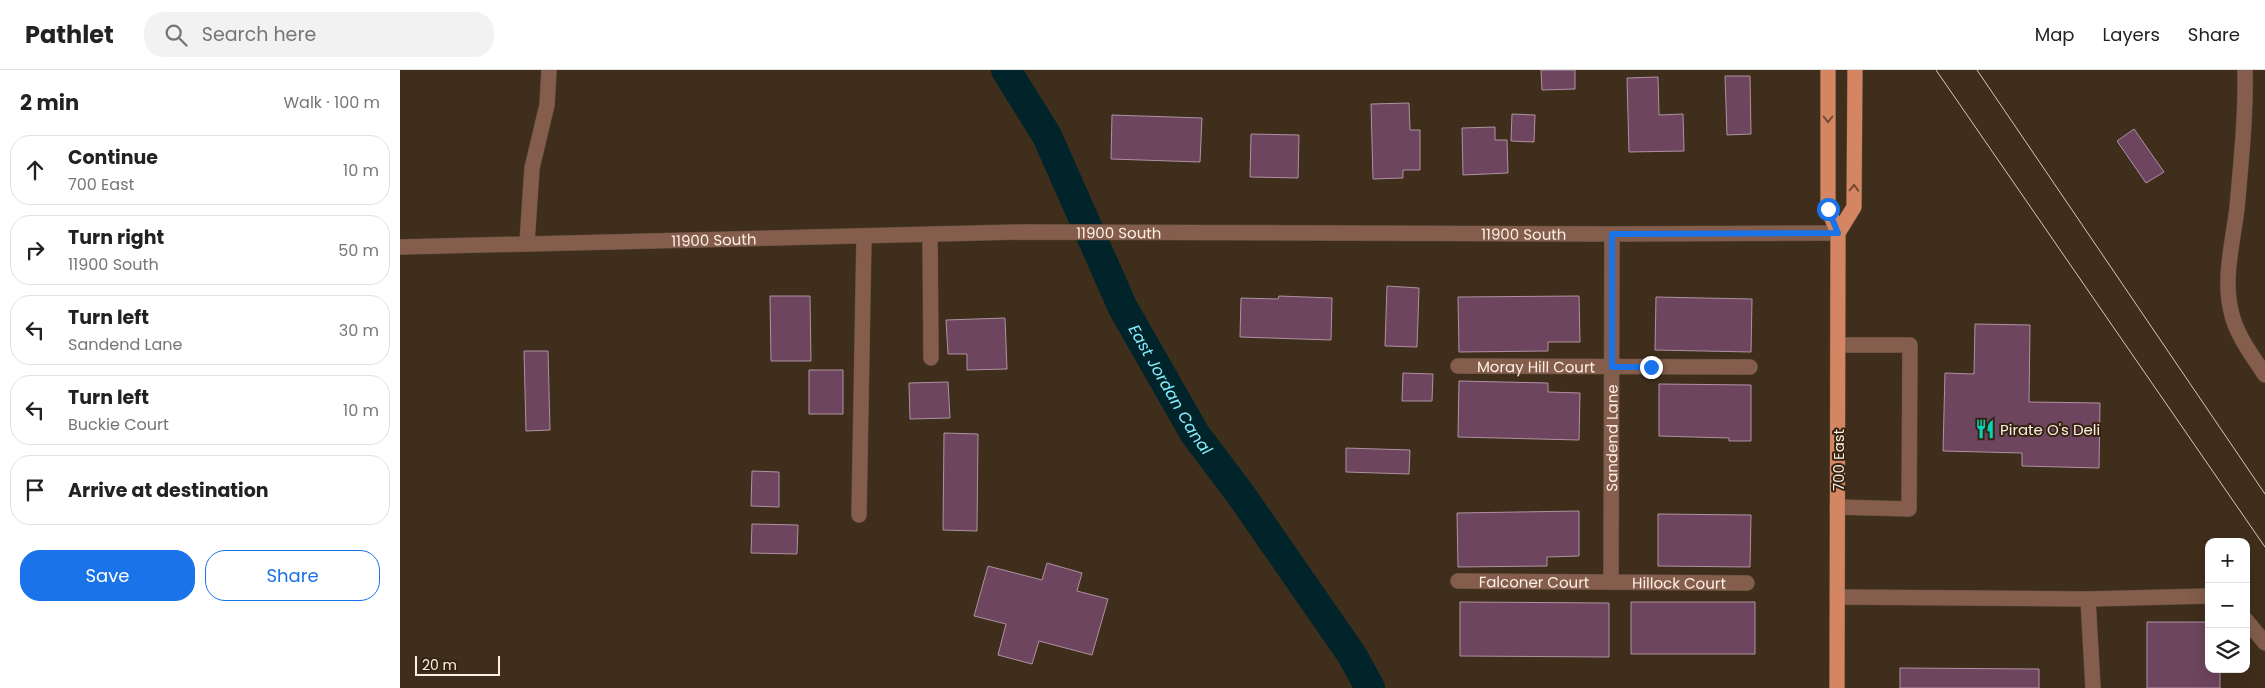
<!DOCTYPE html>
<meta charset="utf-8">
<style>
body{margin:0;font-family:Poppins,sans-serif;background:#f2f2f2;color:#222}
.controls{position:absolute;right:15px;bottom:15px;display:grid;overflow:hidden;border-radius:10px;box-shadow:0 5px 20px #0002}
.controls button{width:45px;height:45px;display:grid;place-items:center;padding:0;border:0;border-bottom:1px solid #e0e0e0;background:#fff;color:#222;font:25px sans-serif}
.scale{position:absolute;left:15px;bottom:12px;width:85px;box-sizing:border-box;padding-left:5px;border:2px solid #fcf0e4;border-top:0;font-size:14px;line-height:18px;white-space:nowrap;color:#fcf0e4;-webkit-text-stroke:4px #352412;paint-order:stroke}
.stop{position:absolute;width:15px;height:15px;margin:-11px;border:4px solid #1a73e8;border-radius:50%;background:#fff}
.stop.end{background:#1a73e8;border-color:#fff;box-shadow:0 1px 5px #0008}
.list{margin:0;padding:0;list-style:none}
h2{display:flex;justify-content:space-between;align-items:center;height:65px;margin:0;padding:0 20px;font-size:21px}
h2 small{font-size:16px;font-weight:400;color:#767676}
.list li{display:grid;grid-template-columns:32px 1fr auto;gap:15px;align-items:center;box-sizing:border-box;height:70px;margin:0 10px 10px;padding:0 10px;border:1px solid #e0e0e0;border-radius:20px}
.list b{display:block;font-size:19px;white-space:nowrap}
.list p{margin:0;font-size:16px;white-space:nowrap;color:#767676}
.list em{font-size:16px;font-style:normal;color:#767676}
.actions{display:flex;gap:10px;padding:15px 20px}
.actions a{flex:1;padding:11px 0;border:1px solid #1a73e8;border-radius:20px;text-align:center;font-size:18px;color:#1a73e8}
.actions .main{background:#1a73e8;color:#fff}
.icon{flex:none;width:28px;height:28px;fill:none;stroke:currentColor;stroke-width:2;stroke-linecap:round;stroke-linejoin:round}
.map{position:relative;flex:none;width:1865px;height:618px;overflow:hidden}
header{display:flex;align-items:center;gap:30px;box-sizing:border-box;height:70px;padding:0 25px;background:#fff;border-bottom:1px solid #e0e0e0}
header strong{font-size:24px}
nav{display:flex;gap:28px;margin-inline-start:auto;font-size:18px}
.search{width:350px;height:45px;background:#f2f2f2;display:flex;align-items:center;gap:12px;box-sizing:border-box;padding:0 18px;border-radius:20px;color:#767676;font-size:19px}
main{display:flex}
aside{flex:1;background:#fff}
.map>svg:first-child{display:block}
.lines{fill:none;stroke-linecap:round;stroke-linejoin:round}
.canal{stroke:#01242a;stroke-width:30}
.building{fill:#6e455e;stroke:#ae92a2}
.minor-casing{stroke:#5e4d3c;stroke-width:16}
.major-casing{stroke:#5e4d3c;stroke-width:16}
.minor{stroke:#845d4c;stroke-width:15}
.major{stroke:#d38661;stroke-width:15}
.tram{stroke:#d4c7b9;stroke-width:1}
.oneway{stroke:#744b32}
.route{stroke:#1a73e8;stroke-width:6}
.labels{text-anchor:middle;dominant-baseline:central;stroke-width:4;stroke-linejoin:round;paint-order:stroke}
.street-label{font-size:15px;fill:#fcf0e4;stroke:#352412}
.poi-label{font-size:15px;fill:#fcf0e4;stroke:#352412;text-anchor:start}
.water-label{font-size:16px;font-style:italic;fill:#86eafd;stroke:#352412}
</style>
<header>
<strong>Pathlet</strong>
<div class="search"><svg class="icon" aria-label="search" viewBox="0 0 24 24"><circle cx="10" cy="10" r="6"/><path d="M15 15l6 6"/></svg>Search here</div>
<nav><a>Map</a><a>Layers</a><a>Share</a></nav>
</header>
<main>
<aside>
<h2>2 min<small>Walk · 100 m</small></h2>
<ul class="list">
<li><svg class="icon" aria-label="ahead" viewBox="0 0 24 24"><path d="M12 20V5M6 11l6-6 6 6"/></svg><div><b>Continue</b><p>700 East</p></div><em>10 m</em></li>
<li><svg class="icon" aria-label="right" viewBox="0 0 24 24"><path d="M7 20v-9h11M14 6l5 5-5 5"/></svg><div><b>Turn right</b><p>11900 South</p></div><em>50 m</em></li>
<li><svg class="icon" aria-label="left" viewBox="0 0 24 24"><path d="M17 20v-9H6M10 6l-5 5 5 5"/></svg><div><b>Turn left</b><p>Sandend Lane</p></div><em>30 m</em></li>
<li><svg class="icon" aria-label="left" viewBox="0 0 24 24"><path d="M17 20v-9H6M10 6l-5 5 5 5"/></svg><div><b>Turn left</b><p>Buckie Court</p></div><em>10 m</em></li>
<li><svg class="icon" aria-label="arrive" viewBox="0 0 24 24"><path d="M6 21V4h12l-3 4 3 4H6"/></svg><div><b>Arrive at destination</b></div></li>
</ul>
<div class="actions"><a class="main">Save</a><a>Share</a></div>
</aside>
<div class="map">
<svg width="1865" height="618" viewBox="0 0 1865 618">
<rect width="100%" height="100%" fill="#402e1c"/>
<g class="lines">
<path class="canal" id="s1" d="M606 0 647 66 723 238 795 364 841 425 952 585 970 618"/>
</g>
<path class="building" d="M1141 0H1175V19L1142 20Z
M1325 6H1350L1351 64 1327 65Z
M1258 7 1259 45 1283 44 1284 81 1229 82 1227 8Z
M1009 33 1010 60H1020V100H1003V108L973 109 971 34Z
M1112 44 1135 45 1134 72 1111 71Z
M712 45 802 48 800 92 711 89Z
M1095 57V70H1107L1108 103 1063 105 1062 58Z
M1734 59 1764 102 1746 113 1717 71Z
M851 64 899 65 898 108 850 107Z
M987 216 1019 218 1017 277 985 276Z
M370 226H410L411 291H371Z
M879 226 932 228 931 270 840 267 841 228 878 229Z
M1179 226 1180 272H1148V281L1059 282 1058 227Z
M1256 227 1352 229 1351 282 1255 280Z
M605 248 607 299 567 300V284H548L546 250Z
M1575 254 1630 255 1629 332 1700 333 1699 398 1622 396V383L1543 381 1545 303 1574 304Z
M124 281H148L150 360 126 361Z
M409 300H443V344H409Z
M1003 303 1033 304 1032 331H1002Z
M1059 311 1148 313V322L1180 323 1179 370 1058 367Z
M548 312 550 348 510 349 509 313Z
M1259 314 1351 315V371H1329V368L1259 366Z
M544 363 578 364 577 461 543 460Z
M946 378 1010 380 1009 404 946 402Z
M352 401 379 402V437L351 436Z
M1179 441V486L1147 487V496L1058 497 1057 443Z
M1258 444 1351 445 1350 497 1258 496Z
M352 454 398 455 397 484 351 483Z
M647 493 682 503 677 521 708 529 692 585 639 571 632 594 598 585 606 554 574 546 588 496 642 510Z
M1060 532 1209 533V587L1060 586Z
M1231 532H1355V584H1231Z
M1747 552H1809V599H1820V618H1747Z
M1500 598 1639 599V618H1500Z"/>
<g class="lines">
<defs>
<g id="minor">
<path d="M1845 0C1846 46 1841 92 1837 138 1833 172 1823 207 1831 241 1836 265 1852 285 1865 305"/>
<path d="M530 164 531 288"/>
<path d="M127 173 132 98 147 35 149 0"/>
<path id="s2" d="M0 177 622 162 1212 164 1438 163"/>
<path id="s3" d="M1058 296 1350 297"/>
<path d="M1437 437 1509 439 1510 275H1439"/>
<path d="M459 445 464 166"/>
<path id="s4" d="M1058 511 1347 513"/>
<path id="s5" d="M1211 512 1212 164"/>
<path d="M1437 527 1688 529 1809 526"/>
<path d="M1688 529 1693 618"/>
<path d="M1846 550 1865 573"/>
</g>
<path id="major" d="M1428 0V139L1438 163 1437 618
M1438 163 1454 137 1455 0"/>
</defs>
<use href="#minor" class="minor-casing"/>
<use href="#major" class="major-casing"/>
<use href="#minor" class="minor"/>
<use href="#major" class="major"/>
<path class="tram" d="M1536 0 1865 477
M1577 0 1865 424"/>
</g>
<defs><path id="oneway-chevron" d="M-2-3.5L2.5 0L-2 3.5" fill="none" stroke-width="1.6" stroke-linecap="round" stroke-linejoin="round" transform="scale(1.25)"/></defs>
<g class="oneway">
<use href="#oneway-chevron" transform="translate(1428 49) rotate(90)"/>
<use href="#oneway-chevron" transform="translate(1454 118) rotate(-89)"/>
</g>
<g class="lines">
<path class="route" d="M1251 297H1212V164L1438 163 1428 139"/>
</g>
<defs>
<symbol id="restaurant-bare" viewBox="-9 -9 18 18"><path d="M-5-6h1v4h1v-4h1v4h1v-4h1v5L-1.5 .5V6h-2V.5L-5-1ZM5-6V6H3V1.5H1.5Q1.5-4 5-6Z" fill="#03d5b6" stroke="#352412" stroke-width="2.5" paint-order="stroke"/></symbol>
</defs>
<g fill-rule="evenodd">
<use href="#restaurant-bare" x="1571" y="345" width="28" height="28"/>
</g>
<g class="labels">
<g class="street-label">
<text stroke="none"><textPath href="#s2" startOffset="719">11900 South</textPath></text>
<text stroke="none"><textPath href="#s2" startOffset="1124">11900 South</textPath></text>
<text stroke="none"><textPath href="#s2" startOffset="314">11900 South</textPath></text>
<text stroke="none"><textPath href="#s3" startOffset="78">Moray Hill Court</textPath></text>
<text stroke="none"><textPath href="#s5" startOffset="144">Sandend Lane</textPath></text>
<text transform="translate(1438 390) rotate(-90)">700 East</text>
<text stroke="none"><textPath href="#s4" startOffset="76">Falconer Court</textPath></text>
<text stroke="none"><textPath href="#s4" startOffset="221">Hillock Court</textPath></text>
</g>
<g class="poi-label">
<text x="1600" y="359">Pirate O's Deli</text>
</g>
<g class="water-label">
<text stroke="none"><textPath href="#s1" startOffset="360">East Jordan Canal</textPath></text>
</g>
</g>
</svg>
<div class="controls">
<button>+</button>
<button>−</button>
<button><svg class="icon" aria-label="layers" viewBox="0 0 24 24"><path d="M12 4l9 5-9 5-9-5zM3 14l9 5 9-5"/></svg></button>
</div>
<div class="scale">20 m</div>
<div class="stop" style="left:1428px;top:139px"></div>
<div class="stop end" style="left:1251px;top:297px"></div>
</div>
</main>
